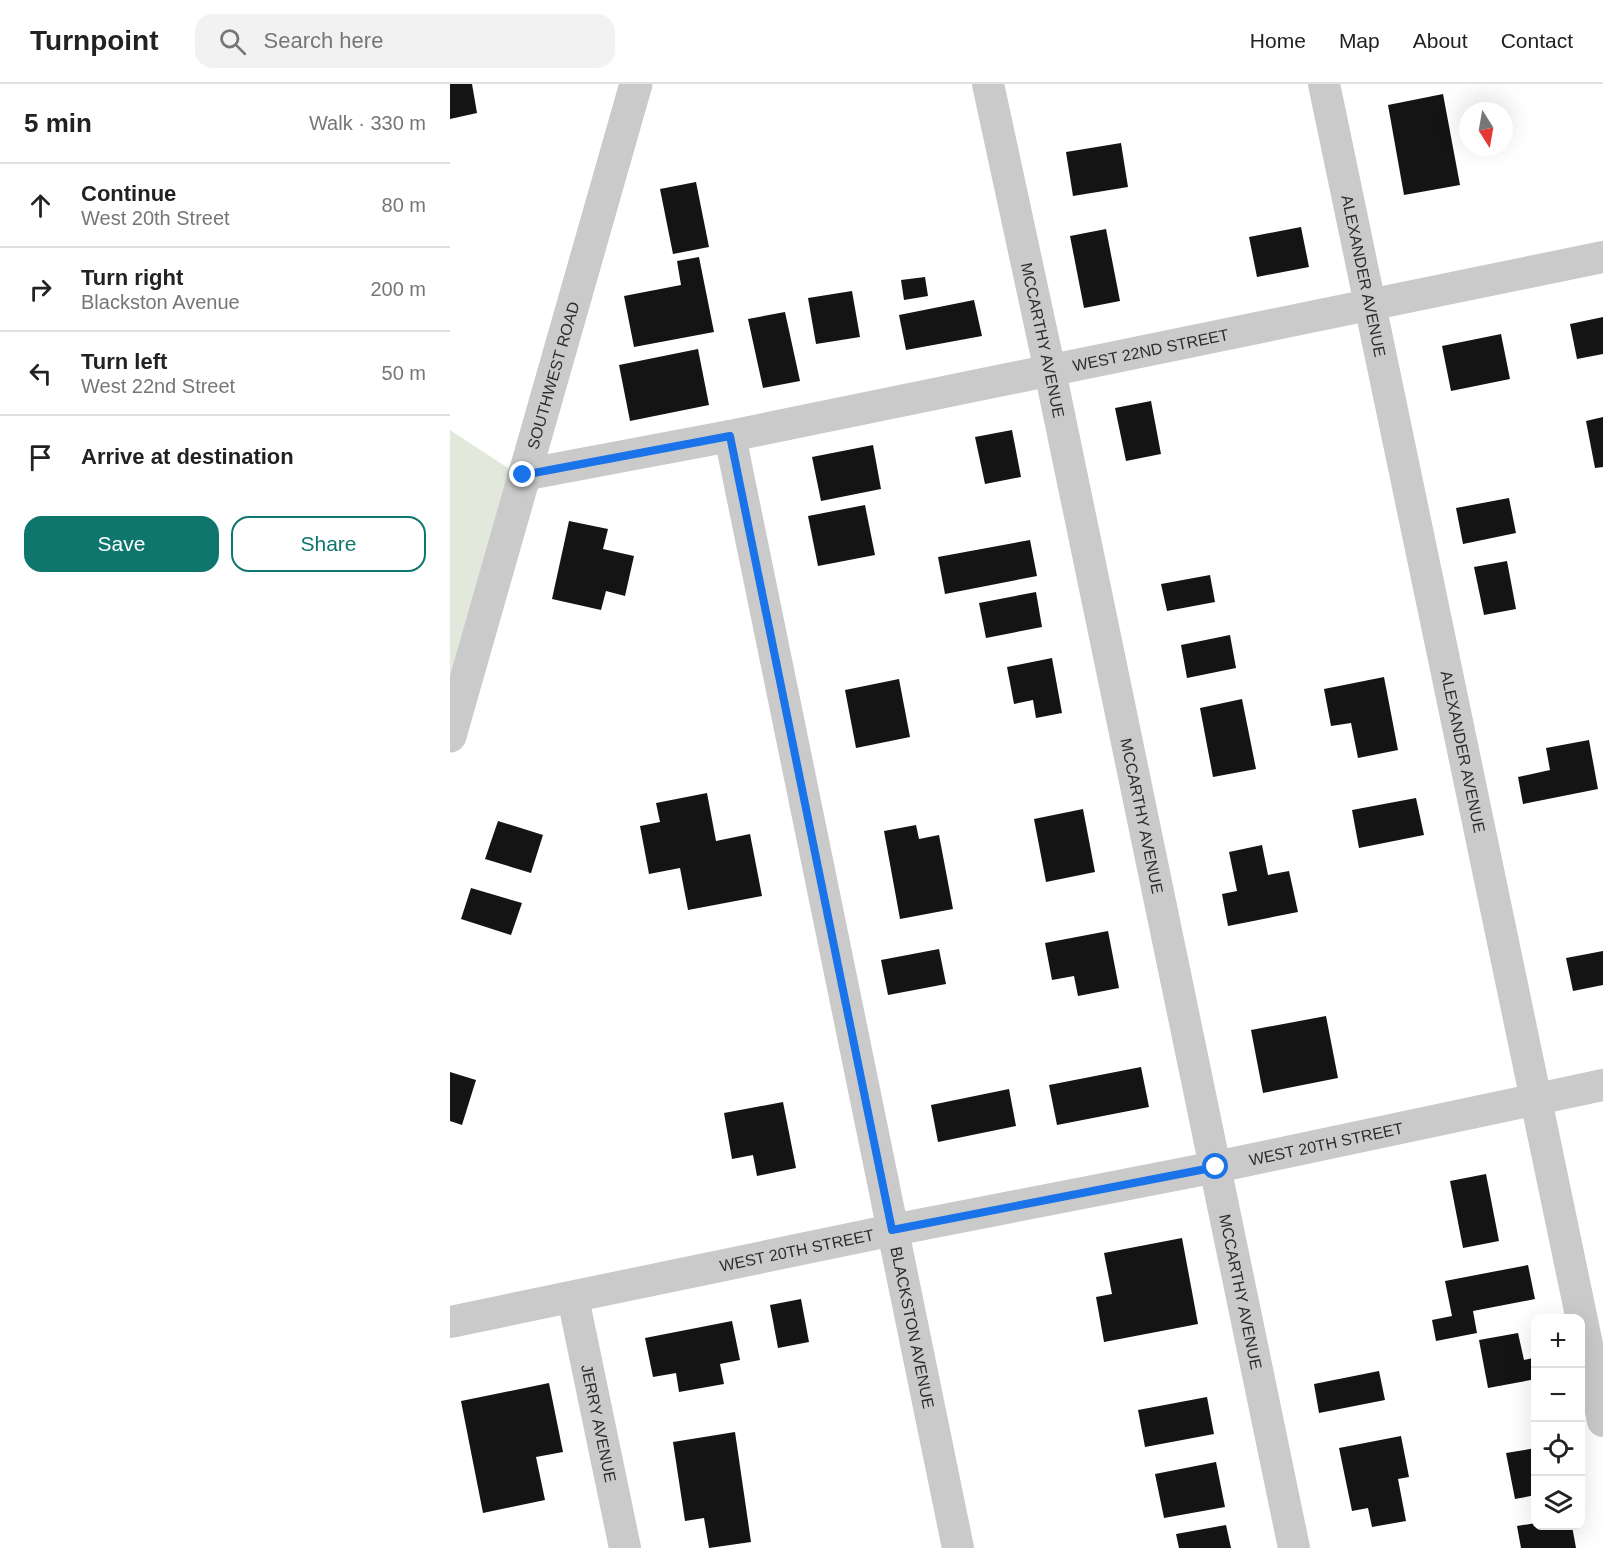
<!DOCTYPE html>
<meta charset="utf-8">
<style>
body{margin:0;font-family:Helvetica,sans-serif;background:#f2f2f2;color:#222}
.controls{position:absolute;right:18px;bottom:18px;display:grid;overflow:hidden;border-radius:12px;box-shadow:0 6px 24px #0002}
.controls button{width:54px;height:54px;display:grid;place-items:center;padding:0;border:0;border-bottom:2px solid #e0e0e0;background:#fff;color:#222;font:30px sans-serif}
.compass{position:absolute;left:1009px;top:18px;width:54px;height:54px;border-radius:50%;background:#fff;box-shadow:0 6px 24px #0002;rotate:169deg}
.stop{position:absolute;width:18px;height:18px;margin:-14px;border:4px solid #1a73e8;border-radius:50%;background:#fff}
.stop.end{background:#1a73e8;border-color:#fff;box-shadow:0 2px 6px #0008}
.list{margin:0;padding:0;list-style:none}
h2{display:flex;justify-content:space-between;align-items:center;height:78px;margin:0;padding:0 24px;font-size:26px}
h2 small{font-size:20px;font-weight:400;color:#767676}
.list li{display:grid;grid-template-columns:39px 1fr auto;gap:18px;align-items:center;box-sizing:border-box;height:84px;padding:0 24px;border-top:2px solid #e0e0e0}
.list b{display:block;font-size:22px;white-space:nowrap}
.list p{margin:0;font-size:20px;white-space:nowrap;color:#767676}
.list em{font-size:20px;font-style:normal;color:#767676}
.actions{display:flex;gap:12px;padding:18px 24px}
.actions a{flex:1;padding:14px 0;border:2px solid #0f766e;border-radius:18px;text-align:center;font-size:21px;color:#0f766e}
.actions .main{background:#0f766e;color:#fff}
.icon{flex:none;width:33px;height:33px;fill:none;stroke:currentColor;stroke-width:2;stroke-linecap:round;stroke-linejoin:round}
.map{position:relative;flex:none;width:1153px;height:1464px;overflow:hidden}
header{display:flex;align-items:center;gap:36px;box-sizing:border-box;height:84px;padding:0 30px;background:#fff;border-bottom:2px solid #e0e0e0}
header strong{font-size:28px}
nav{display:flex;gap:33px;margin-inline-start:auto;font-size:21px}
.search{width:420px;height:54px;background:#f2f2f2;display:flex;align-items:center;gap:15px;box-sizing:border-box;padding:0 21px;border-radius:18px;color:#767676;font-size:22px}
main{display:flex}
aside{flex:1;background:#fff}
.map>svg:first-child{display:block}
.green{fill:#e2e9dc}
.building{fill:#141414}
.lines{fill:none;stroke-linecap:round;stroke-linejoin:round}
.minor{stroke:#cacaca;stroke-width:32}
.tertiary{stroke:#cacaca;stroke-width:33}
.route{stroke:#1a73e8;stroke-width:8}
.labels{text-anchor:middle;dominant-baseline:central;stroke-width:6;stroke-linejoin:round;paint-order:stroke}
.street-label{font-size:16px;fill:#2d2d2d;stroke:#fff}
</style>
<header>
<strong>Turnpoint</strong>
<div class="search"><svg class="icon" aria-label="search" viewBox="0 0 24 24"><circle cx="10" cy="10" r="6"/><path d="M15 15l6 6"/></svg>Search here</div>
<nav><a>Home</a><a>Map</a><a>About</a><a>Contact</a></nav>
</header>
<main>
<aside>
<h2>5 min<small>Walk · 330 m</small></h2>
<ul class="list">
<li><svg class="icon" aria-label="ahead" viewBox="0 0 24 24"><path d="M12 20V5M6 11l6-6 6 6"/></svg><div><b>Continue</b><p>West 20th Street</p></div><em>80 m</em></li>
<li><svg class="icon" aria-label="right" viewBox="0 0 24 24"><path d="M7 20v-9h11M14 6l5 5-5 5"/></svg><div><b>Turn right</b><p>Blackston Avenue</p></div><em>200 m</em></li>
<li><svg class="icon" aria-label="left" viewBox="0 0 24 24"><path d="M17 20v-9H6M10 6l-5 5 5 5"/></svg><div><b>Turn left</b><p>West 22nd Street</p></div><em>50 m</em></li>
<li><svg class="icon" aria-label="arrive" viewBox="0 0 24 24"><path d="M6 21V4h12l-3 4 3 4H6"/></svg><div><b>Arrive at destination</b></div></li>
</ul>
<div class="actions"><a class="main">Save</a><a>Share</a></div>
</aside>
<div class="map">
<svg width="1153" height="1464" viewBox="0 0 1153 1464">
<rect width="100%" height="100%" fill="#fff"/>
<path class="green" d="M0 346 58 384 59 389 0 599Z"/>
<path class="building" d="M0 0H22L27 29 0 35Z
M993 10 1010 101 954 111 938 21Z
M671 59 678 103 623 112 616 68Z
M246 98 259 163 223 170 210 105Z
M851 143 859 183 807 193 799 153Z
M656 145 670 217 634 224 620 152Z
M249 173 264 248 184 263 174 212 231 201 227 177Z
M475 193 478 212 454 216 451 196Z
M402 207 410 253 366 260 358 214Z
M524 216 532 252 456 266 449 231Z
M335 228 350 297 313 304 298 235Z
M1153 233V270L1127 275 1120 240Z
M1051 250 1060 295 1001 307 992 262Z
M248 265 259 321 180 337 169 281Z
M701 317 711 370 676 377 665 324Z
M1153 333V383L1145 384 1136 337Z
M562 346 571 393 535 400 525 353Z
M423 361 431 405 371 417 362 373Z
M1059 414 1066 449 1013 460 1006 424Z
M415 421 425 471 368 482 358 432Z
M119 437 158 445 153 465 184 472 175 512 156 507 151 526 102 515Z
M580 456 587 492 495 510 488 473Z
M1057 477 1066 525 1034 531 1024 483Z
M760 491 765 518 717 527 711 500Z
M586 508 592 543 536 554 529 519Z
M780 551 786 584 737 594 731 561Z
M602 574 612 629 586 634 583 616 564 620 557 583Z
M934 593 948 666 908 674 901 639 881 642 874 605Z
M449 595 460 653 406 664 395 606Z
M792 615 806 685 763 693 750 624Z
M1139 656 1148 705 1073 720 1068 693 1100 686 1096 664Z
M257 709 266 757 300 750 312 812 238 826 230 784 199 790 190 742 210 738 206 719Z
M966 714 974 751 909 764 902 726Z
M633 725 645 788 596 798 584 735Z
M48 737 93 751 81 789 35 775Z
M466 741 469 755 489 751 503 825 450 835 434 747Z
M812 761 818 791 839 787 848 828 778 842 772 810 787 807 779 768Z
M21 804 72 819 61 851 11 835Z
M658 847 669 904 628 912 624 892 602 896 595 859Z
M489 865 496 900 438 911 431 876Z
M1153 867V901L1123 907 1116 874Z
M876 932 888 994 813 1009 801 946Z
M691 983 699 1023 607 1041 599 1001Z
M0 988 26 996 12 1041 0 1037Z
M559 1005 566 1042 488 1058 481 1021Z
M333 1018 346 1084 307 1092 303 1071 282 1075 274 1029Z
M1036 1090 1049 1157 1013 1164 1000 1097Z
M732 1154 748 1240 654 1258 646 1213 662 1210 654 1169Z
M1078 1181 1085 1215 1023 1227 1027 1249 986 1257 982 1236 1002 1232 995 1197Z
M351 1215 359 1258 328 1264 320 1221Z
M282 1237 290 1276 270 1280 274 1300 229 1308 226 1289 203 1293 195 1254Z
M1068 1249 1074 1276 1083 1274 1086 1295 1038 1304 1029 1256Z
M929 1287 935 1316 869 1329 864 1300Z
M99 1299 113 1368 86 1373 95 1416 33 1429 11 1317Z
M757 1313 764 1350 695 1363 688 1326Z
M285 1348 301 1458 259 1464 254 1434 235 1437 223 1358Z
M951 1352 959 1393 948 1395 956 1437 922 1443 918 1424 902 1427 889 1364Z
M1086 1364V1411L1065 1415 1056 1369Z
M766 1378 775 1423 714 1434 705 1390Z
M1086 1439V1442H1122L1126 1464H1071L1067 1442Z
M776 1441 781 1464H729L726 1450Z"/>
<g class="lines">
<g class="minor">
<path id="s1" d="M538 0 600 287 844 1464"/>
<path id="s2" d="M874 0 1153 1337"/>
<path id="s3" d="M280 352 508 1464"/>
<path id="s4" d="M73 391 280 352 1153 173"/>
<path id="s5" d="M123 1214 175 1464"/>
<path id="s6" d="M0 1238 443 1146 766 1083 1153 1001"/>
</g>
<path class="tertiary" id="s7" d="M0 652 186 0"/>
</g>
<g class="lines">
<path class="route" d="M73 391 280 352 442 1146 766 1083"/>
</g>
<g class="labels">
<g class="street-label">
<text stroke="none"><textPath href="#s2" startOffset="196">ALEXANDER AVENUE</textPath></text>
<text stroke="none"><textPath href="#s1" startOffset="262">MCCARTHY AVENUE</textPath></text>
<text stroke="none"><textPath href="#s4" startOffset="640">WEST 22ND STREET</textPath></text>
<text stroke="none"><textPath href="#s7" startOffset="375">SOUTHWEST ROAD</textPath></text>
<text stroke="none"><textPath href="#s2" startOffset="682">ALEXANDER AVENUE</textPath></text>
<text stroke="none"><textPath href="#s1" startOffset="748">MCCARTHY AVENUE</textPath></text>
<text stroke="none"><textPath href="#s6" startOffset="894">WEST 20TH STREET</textPath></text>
<text stroke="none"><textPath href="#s6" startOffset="354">WEST 20TH STREET</textPath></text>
<text stroke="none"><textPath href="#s1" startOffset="1234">MCCARTHY AVENUE</textPath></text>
<text stroke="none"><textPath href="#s3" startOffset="910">BLACKSTON AVENUE</textPath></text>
<text stroke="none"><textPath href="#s5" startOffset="128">JERRY AVENUE</textPath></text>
</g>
</g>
</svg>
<div class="controls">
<button>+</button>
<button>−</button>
<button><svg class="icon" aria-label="locate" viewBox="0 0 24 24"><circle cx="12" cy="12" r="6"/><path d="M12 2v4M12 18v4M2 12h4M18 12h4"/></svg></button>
<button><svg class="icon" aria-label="layers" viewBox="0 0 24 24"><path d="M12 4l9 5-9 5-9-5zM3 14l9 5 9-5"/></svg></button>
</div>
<svg class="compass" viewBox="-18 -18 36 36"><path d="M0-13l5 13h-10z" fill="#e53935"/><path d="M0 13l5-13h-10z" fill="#767676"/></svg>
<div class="stop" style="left:766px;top:1083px"></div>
<div class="stop end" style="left:73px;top:391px"></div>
</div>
</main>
